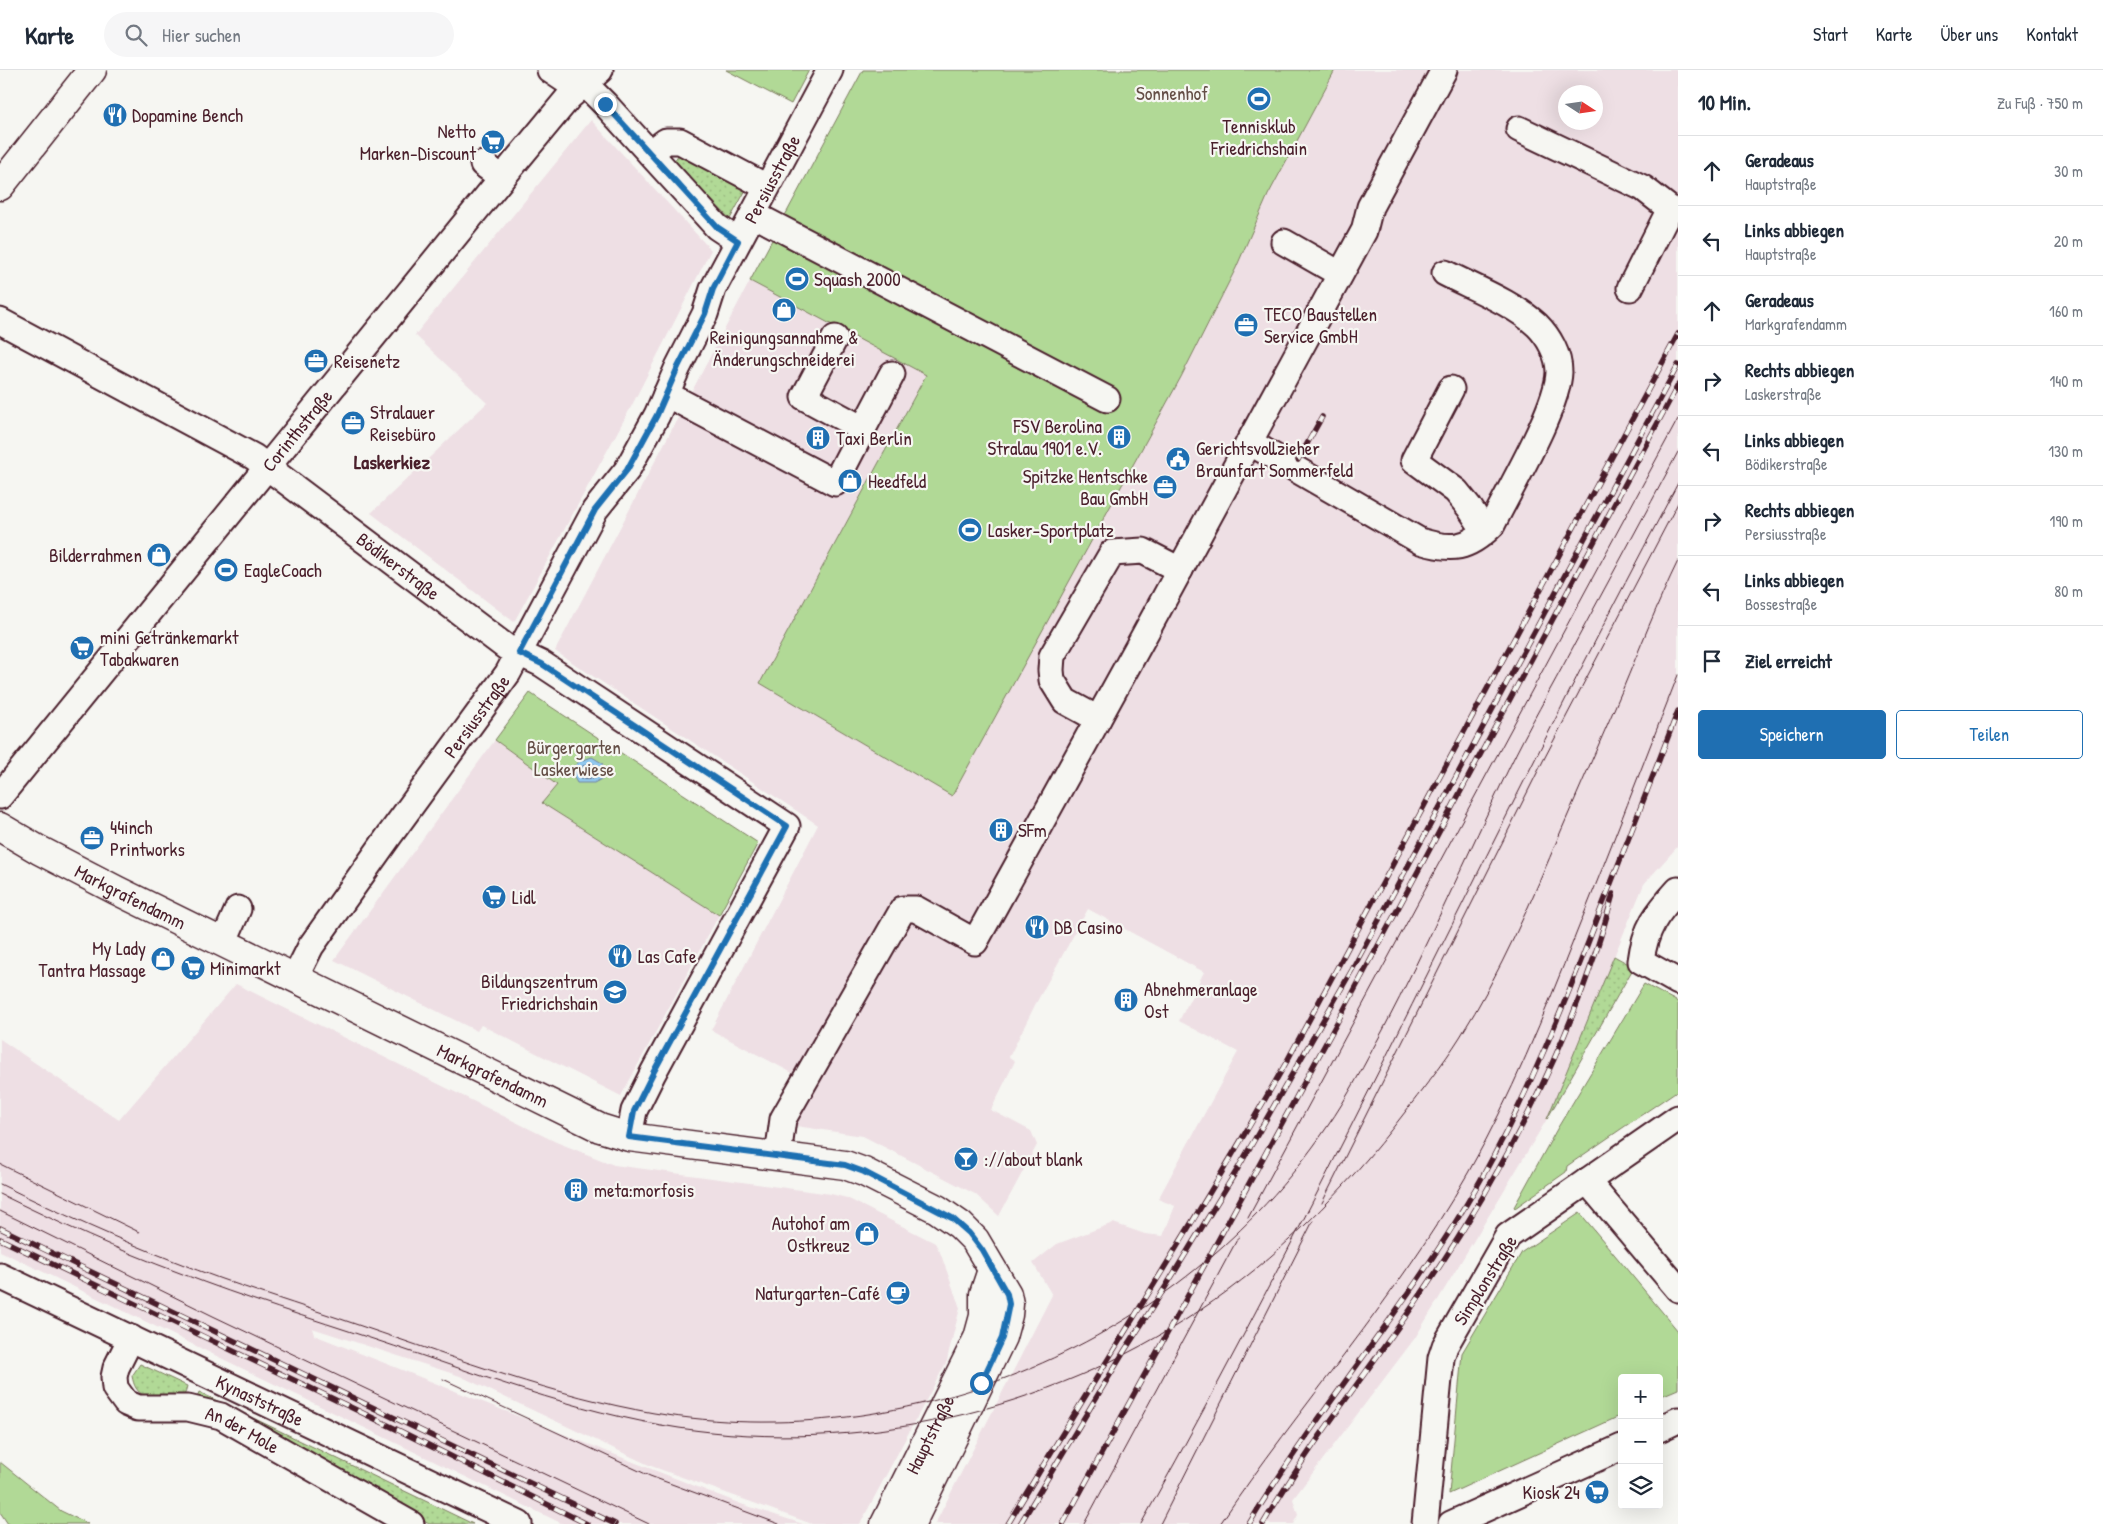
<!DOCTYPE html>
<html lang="de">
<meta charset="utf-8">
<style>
body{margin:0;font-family:"Patrick Hand",sans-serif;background:#f6f6f7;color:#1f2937}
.controls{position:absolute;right:15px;bottom:15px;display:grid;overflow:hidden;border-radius:5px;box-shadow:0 5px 20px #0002}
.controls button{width:45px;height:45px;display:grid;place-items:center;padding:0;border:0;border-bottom:1px solid #e0e1e3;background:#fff;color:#1f2937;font:25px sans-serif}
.compass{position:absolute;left:1558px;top:15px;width:45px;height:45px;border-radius:50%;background:#fff;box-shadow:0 5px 20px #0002;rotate:102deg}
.stop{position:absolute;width:15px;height:15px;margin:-11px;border:4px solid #1f6fb2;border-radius:50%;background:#fff}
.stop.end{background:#1f6fb2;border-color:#fff;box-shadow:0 1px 5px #0008}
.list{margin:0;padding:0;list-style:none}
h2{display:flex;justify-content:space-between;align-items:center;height:65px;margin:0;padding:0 20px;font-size:21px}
h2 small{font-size:16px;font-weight:400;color:#747a83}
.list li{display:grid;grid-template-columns:32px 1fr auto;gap:15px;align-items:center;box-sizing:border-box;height:70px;padding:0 20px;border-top:1px solid #e0e1e3}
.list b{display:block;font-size:19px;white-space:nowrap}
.list p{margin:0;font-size:16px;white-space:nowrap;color:#747a83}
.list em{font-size:16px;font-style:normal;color:#747a83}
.actions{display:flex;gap:10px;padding:15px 20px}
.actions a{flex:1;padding:11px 0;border:1px solid #1f6fb2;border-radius:5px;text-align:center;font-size:18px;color:#1f6fb2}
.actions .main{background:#1f6fb2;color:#fff}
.icon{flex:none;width:28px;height:28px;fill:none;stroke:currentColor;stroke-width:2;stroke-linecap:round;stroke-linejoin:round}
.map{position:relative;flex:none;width:1678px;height:1454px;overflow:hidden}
header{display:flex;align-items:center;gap:30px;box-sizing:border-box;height:70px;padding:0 25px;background:#fff;border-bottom:1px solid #e0e1e3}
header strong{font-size:24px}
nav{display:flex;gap:28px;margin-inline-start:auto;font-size:18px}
.search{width:350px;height:45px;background:#f6f6f7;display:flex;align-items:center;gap:12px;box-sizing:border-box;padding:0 18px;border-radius:28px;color:#747a83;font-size:19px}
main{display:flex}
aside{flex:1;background:#fff}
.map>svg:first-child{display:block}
.built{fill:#eedfe4;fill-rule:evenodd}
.grass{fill:url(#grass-dots);stroke:#7e7c60}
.green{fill:#b1d996;stroke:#7e7c60}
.water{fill:#90c8ef;stroke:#7484a1}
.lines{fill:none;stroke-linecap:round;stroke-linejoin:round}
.shore{stroke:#666379;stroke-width:1}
.minor-casing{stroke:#4a1f2b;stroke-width:29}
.major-casing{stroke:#4a1f2b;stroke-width:31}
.minor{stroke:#f6f6f2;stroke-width:25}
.major{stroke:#f6f6f2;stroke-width:28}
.tram{stroke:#4a1f2b;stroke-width:1}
.rail-casing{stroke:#4a1f2b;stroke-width:5.5}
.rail{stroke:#f6f6f2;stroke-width:4;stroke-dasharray:11;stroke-linecap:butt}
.route{stroke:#1f6fb2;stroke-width:6}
.labels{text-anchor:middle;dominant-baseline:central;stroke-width:4.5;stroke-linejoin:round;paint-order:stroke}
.park-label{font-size:19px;fill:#644e46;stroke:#f6f6f2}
.poi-label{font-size:19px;fill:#4a1f2b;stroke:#f6f6f2;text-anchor:start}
.street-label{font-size:19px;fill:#4a1f2b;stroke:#f6f6f2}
.neighbourhood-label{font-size:20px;font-weight:bold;fill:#4a1f2b;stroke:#f6f6f2}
</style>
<header>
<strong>Karte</strong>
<div class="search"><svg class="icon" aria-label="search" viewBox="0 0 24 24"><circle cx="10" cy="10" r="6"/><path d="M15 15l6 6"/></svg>Hier suchen</div>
<nav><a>Start</a><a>Karte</a><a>Über uns</a><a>Kontakt</a></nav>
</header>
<main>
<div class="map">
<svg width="1678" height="1454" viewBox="0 0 1678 1454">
<defs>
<pattern id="grass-dots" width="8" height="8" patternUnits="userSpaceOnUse" patternTransform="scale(1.25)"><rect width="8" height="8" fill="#b1d996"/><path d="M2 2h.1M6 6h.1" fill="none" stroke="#9aba81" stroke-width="1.8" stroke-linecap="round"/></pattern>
</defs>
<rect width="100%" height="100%" fill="#f6f6f2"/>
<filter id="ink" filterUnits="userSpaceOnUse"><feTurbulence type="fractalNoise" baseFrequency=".02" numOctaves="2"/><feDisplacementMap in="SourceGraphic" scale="10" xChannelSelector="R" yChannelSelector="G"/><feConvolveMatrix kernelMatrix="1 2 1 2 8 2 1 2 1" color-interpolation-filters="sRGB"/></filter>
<g filter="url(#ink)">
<path class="built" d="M1335 0H1678V776L1644 814 1547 1049 1415 1268 1293 1429 1298 1445 1293 1454H935L1052 1225 1033 1193 1057 1174 1113 1153 1145 1164 1163 1166 1175 1136 1158 1129 1238 982 1179 951 1204 902 1088 839 1035 935 1009 987 1015 991 991 1040 1031 1061 1037 1075 999 1146 975 1124 863 1066 769 1052 796 1005 711 960 818 755 555 581 750 211 926 304 760 613 952 725 1181 307 1236 198 1268 125ZM1566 22H1596V52H1566Z
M591 50 711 180 631 337 514 552 371 443 487 333 415 265Z
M495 670 558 715 543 733 719 845 621 1026 481 955 477 961 334 890Z
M236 914 556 1072 614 1095 831 1124 847 1128 935 1173 940 1182 960 1238 949 1281 947 1291 860 1454H812L651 1396 460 1306 312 1258 314 1265 636 1393 741 1434 803 1454H563L0 1181V969L119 1050Z"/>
<path class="grass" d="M682 80 748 116 730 149 674 91Z
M1614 886 1634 897 1547 1049Z
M140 1294 187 1316 184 1327 145 1326C136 1321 134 1316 132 1306Z
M199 1322 473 1454H429L197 1328Z"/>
<path class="green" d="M726 0H809L791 34Z
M863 0H1335L1268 125 1236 198 1181 307 952 726 760 613 926 305 750 211Z
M530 623 758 773 719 845 542 733 557 715 495 670Z
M1644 914 1678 932V1020L1567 1096 1566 1102 1515 1138 1514 1137 1557 1059Z
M1580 1143 1678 1261V1319L1659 1327V1308H1622V1345L1449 1424 1462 1283 1522 1182Z
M0 1392 61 1441 88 1454H8L0 1442Z"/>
<path class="water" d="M592 687 602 693 607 706 594 713H577L570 700 580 691Z"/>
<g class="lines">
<path class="shore" d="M593 694 598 697 600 704 593 708 581 709 578 700 583 696Z"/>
<defs>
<g id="minor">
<path d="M550 0 565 10 584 13"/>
<path d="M576 0 584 13 605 34 717 157 738 171"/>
<path d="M1519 59 1643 118 1670 139 1630 218"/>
<path d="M650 83 666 71H680L767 117"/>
<path d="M483 94 502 108"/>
<path d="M753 144 1107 329"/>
<path d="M1284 172 1340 204"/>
<path id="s1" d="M0 251 254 387 506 577 542 594 787 756 653 1003 634 1041 629 1067"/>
<path d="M1451 319 1414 390 1456 421 1469 437 1485 461"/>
<path d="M666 324 835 413 863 359 804 327 835 268"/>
<path d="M863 359 892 304"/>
<path d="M1249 372 1420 471C1452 481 1468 479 1492 455 1509 420 1558 338 1559 302 1559 285 1549 267 1537 255 1513 233 1474 218 1445 203"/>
<path d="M1098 649 1065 631 1052 610 1051 600 1052 586 1112 483 1143 481 1180 500"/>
<path id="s2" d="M0 726 502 108 569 27 600 0"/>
<path d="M1678 820C1657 843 1645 858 1641 891L1678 912"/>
<path d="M223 873 238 839"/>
<path id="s3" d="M295 908 311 876 389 766 508 603 595 440 627 400 657 345 678 297 705 244 713 219 830 0"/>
<path d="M778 1086 783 1049 903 839H916L975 872 1139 575 1364 161 1370 137 1444 0"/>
<path d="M1587 1111 1678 1219"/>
<path id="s4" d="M0 1206 519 1454"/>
<path id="s5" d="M131 1268 116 1298 114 1307 115 1318 126 1333 138 1338H188L221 1346 411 1454"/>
<path d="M1659 1359 1678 1350"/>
<path d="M1425 1454 1441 1288 1445 1276 1508 1166 1678 1048"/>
<path d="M1451 1454 1622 1377"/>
</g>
<g id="major">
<path d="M0 116 92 0"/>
<path id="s6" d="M0 757 39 780 116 820 600 1058 629 1067 845 1095 864 1102 937 1139 960 1155 975 1170 1007 1224 1009 1234 1008 1245 1002 1267 911 1454"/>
<path id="s7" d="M885 1454 978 1268 984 1246V1224L992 1200"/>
</g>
</defs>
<use href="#minor" class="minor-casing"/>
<use href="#major" class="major-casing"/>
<use href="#minor" class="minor"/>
<use href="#major" class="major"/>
<path class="tram" d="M0 1094 139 1162
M0 1114C57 1142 115 1168 174 1191 236 1216 301 1235 364 1257 459 1289 555 1326 654 1343 912 1386 1179 1274 1327 1057 1348 1027 1365 993 1383 960 1428 874 1467 785 1509 698 1528 658 1551 619 1572 579 1607 514 1643 448 1678 382
M0 1124C59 1153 118 1180 180 1203 244 1228 310 1248 376 1270 476 1303 574 1342 679 1358 860 1385 1047 1342 1199 1241 1277 1189 1345 1120 1402 1046 1422 1020 1443 994 1460 967 1501 902 1531 832 1561 761 1581 714 1602 668 1622 621 1640 578 1657 534 1678 491
M1322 1133 1543 691 1678 433
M0 1141 213 1246 649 1454
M1248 1148 1678 349
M443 1309 650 1406 779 1454
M1084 1454 1239 1166
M1141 1454C1332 1113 1494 757 1678 413
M1160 1454 1313 1151
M1220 1454C1300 1335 1397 1228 1468 1103 1511 1027 1544 945 1576 864 1611 778 1644 691 1678 605"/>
<defs>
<path id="rail" d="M1298 390 1322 347
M0 1158 615 1454
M0 1169 396 1359 587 1454
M1008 1454C1100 1299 1198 1148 1287 991L1678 264
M1020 1454 1125 1280 1166 1216 1237 1100 1352 900 1678 295
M1063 1454 1340 947 1678 315
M1249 1454C1320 1336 1412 1231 1480 1111 1528 1025 1564 936 1599 844 1625 777 1652 709 1678 641
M1263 1454C1306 1380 1359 1313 1408 1243 1496 1118 1574 972 1613 824"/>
</defs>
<use href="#rail" class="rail-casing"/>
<use href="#rail" class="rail"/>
</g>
</g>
<g class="lines" filter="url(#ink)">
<path class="route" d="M605 34 717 157 738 171 713 219 705 244 678 297 657 345 627 400 595 440 519 583 542 594 787 756 653 1003 634 1041 629 1067 845 1095 864 1102 952 1148 969 1163 982 1180 1007 1224 1009 1234 1002 1268 981 1313"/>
</g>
<defs>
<symbol id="stadium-disc" viewBox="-11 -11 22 22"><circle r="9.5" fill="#1f6fb2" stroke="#f6f6f2"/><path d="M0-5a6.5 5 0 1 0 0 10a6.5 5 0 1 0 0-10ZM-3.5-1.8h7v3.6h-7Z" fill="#fff"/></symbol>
<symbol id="restaurant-disc" viewBox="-11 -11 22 22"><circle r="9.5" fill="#1f6fb2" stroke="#f6f6f2"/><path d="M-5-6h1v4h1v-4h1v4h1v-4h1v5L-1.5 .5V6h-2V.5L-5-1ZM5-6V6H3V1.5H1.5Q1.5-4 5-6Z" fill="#fff"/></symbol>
<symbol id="supermarket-disc" viewBox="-11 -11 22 22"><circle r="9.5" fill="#1f6fb2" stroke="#f6f6f2"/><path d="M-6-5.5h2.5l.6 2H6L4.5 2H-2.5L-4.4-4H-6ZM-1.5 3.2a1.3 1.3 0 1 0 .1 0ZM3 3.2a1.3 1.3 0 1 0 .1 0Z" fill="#fff"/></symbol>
<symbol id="shop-disc" viewBox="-11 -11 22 22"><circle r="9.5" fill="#1f6fb2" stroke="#f6f6f2"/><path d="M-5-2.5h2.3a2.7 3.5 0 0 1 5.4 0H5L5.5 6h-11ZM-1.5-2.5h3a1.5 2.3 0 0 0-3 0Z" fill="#fff"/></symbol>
<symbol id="office-disc" viewBox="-11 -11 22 22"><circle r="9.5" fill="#1f6fb2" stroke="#f6f6f2"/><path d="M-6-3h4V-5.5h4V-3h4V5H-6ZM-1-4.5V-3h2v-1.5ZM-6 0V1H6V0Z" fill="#fff"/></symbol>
<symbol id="building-disc" viewBox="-11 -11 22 22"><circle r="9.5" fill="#1f6fb2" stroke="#f6f6f2"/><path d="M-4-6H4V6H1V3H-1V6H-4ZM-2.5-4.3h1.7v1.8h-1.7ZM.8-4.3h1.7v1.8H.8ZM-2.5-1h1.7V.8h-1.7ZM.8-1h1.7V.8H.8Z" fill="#fff"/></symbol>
<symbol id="civic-disc" viewBox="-11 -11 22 22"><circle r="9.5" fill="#1f6fb2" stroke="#f6f6f2"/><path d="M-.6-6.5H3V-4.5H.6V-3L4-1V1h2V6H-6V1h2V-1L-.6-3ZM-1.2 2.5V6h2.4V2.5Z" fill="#fff"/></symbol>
<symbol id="university-disc" viewBox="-11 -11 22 22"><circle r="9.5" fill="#1f6fb2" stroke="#f6f6f2"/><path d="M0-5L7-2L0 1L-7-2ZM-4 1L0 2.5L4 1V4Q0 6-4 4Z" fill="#fff"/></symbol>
<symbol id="bar-disc" viewBox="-11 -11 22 22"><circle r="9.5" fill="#1f6fb2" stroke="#f6f6f2"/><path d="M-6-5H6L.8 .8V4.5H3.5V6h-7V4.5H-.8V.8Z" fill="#fff"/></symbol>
<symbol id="cafe-disc" viewBox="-11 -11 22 22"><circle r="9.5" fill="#1f6fb2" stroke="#f6f6f2"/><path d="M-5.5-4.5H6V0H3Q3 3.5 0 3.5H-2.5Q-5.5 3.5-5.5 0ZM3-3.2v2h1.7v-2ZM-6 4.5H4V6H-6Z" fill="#fff"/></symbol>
</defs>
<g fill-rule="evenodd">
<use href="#stadium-disc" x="1245" y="15" width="28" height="28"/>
<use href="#restaurant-disc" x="101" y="31" width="28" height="28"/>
<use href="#supermarket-disc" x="479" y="58" width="28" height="28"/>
<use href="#stadium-disc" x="783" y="195" width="28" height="28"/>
<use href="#shop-disc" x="770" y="226" width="28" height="28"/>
<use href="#office-disc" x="1232" y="241" width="28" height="28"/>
<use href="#office-disc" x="302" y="277" width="28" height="28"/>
<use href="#office-disc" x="339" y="339" width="28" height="28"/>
<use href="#building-disc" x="1105" y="353" width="28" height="28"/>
<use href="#building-disc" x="804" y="354" width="28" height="28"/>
<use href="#civic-disc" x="1164" y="375" width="28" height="28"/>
<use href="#shop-disc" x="836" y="397" width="28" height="28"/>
<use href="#office-disc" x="1151" y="403" width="28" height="28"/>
<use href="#stadium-disc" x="956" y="446" width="28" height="28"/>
<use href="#shop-disc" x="145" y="471" width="28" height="28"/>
<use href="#stadium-disc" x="212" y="486" width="28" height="28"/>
<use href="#supermarket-disc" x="68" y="564" width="28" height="28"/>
<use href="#building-disc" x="987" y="746" width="28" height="28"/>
<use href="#office-disc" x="78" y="754" width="28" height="28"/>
<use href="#supermarket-disc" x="480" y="813" width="28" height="28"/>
<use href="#restaurant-disc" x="1023" y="843" width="28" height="28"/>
<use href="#restaurant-disc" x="606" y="872" width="28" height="28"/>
<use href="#shop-disc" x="149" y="875" width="28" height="28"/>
<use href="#supermarket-disc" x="179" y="884" width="28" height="28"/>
<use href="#university-disc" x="601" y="908" width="28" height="28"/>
<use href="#building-disc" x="1112" y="916" width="28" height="28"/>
<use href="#bar-disc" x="952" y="1075" width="28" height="28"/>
<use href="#building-disc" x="562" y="1106" width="28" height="28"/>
<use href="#shop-disc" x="853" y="1150" width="28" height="28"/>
<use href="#cafe-disc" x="884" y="1209" width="28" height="28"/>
<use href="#supermarket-disc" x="1583" y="1408" width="28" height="28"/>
</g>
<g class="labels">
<g class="park-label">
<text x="1172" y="23">Sonnenhof</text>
<text x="574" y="677">Bürgergarten<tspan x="574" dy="22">Laskerwiese</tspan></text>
</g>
<g class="poi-label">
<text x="132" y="45">Dopamine Bench</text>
<text x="1259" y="56" text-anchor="middle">Tennisklub<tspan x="1259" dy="22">Friedrichshain</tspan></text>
<text x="476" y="61" text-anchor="end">Netto<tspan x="476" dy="22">Marken-Discount</tspan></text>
<text x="814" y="209">Squash 2000</text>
<text x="1264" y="244">TECO Baustellen<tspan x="1264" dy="22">Service GmbH</tspan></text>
<text x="784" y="267" text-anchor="middle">Reinigungsannahme &amp;<tspan x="784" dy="22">Änderungschneiderei</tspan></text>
<text x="334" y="291">Reisenetz</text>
<text x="370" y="342">Stralauer<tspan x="370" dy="22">Reisebüro</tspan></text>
<text x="1102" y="356" text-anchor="end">FSV Berolina<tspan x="1102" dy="22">Stralau 1901 e.V.</tspan></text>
<text x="836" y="368">Taxi Berlin</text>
<text x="1196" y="378">Gerichtsvollzieher<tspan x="1196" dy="22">Braunfart Sommerfeld</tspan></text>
<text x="1148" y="406" text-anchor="end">Spitzke Hentschke<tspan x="1148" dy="22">Bau GmbH</tspan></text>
<text x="868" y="411">Heedfeld</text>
<text x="988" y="460">Lasker-Sportplatz</text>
<text x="142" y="485" text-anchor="end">Bilderrahmen</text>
<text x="244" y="500">EagleCoach</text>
<text x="100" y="567">mini Getränkemarkt<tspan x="100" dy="22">Tabakwaren</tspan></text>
<text x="110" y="757">44inch<tspan x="110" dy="22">Printworks</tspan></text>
<text x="1018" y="760">SFm</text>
<text x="512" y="827">Lidl</text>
<text x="1054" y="857">DB Casino</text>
<text x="146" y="878" text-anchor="end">My Lady<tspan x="146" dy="22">Tantra Massage</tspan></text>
<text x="638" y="886">Las Cafe</text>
<text x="210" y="898">Minimarkt</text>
<text x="598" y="911" text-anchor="end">Bildungszentrum<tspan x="598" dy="22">Friedrichshain</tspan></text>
<text x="1144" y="919">Abnehmeranlage<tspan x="1144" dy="22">Ost</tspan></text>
<text x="984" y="1089">://about blank</text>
<text x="594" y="1120">meta:morfosis</text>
<text x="850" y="1153" text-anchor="end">Autohof am<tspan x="850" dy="22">Ostkreuz</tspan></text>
<text x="880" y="1223" text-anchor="end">Naturgarten-Café</text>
<text x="1580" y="1422" text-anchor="end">Kiosk 24</text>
</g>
<g class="street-label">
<text stroke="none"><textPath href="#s3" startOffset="934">Persiusstraße</textPath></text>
<text stroke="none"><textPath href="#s2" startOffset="471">Corinthstraße</textPath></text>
<text stroke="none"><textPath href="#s1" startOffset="469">Bödikerstraße</textPath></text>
<text stroke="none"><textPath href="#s3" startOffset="319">Persiusstraße</textPath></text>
<text stroke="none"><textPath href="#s6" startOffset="148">Markgrafendamm</textPath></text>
<text stroke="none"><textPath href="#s6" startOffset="552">Markgrafendamm</textPath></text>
<text transform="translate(1485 1210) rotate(-58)">Simplonstraße</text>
<text stroke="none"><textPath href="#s4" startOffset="288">Kynaststraße</textPath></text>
<text stroke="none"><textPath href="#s5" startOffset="194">An der Mole</textPath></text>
<text stroke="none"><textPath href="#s7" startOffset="100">Hauptstraße</textPath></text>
</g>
<g class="neighbourhood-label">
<text x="392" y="391">Laskerkiez</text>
</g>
</g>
</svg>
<div class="controls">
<button>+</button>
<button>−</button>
<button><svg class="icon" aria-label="layers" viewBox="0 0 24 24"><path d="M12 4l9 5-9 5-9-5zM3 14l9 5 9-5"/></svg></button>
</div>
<svg class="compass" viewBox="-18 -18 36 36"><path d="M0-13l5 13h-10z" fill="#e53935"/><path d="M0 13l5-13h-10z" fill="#747a83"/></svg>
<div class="stop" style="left:981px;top:1313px"></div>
<div class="stop end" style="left:605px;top:34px"></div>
</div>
<aside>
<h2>10 Min.<small>Zu Fuß · 750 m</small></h2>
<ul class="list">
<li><svg class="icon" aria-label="ahead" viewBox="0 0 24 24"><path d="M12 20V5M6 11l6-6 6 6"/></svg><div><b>Geradeaus</b><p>Hauptstraße</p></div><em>30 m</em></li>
<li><svg class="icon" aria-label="left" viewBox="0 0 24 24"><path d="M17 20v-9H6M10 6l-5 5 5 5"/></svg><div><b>Links abbiegen</b><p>Hauptstraße</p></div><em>20 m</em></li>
<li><svg class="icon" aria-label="ahead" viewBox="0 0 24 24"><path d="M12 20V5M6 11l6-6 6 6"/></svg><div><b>Geradeaus</b><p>Markgrafendamm</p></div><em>160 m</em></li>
<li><svg class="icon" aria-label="right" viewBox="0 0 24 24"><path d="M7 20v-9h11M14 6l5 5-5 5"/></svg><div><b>Rechts abbiegen</b><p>Laskerstraße</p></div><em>140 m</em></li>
<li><svg class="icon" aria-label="left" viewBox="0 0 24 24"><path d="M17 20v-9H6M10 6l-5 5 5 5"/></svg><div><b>Links abbiegen</b><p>Bödikerstraße</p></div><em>130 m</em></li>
<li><svg class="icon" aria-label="right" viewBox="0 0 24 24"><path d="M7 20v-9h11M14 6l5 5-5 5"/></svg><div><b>Rechts abbiegen</b><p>Persiusstraße</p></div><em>190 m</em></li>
<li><svg class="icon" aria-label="left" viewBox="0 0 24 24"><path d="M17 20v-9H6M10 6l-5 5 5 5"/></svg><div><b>Links abbiegen</b><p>Bossestraße</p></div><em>80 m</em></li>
<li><svg class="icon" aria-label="arrive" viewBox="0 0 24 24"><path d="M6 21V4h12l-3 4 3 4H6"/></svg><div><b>Ziel erreicht</b></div></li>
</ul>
<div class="actions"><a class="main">Speichern</a><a>Teilen</a></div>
</aside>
</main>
